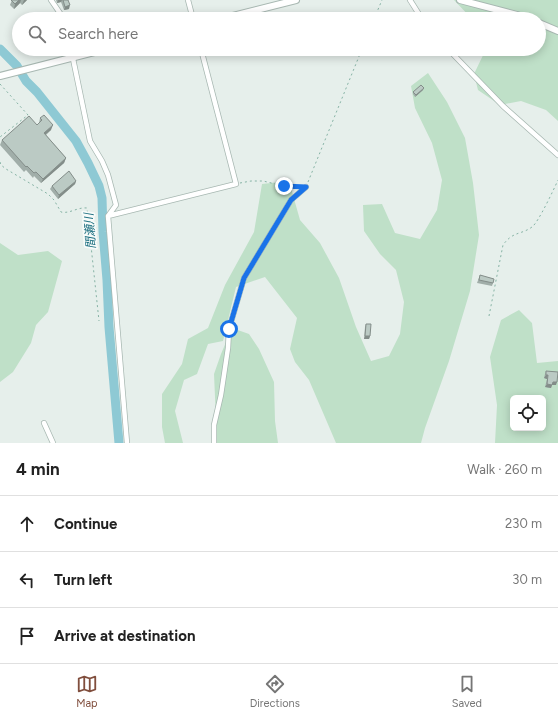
<!DOCTYPE html>
<meta charset="utf-8">
<style>
body{margin:0;font-family:Figtree,"Noto Sans JP",sans-serif;background:#f6f6f6;color:#222}
.controls{position:absolute;right:12px;bottom:12px;display:grid;overflow:hidden;border-radius:6px;box-shadow:0 2px 10px #0003}
.controls button{width:36px;height:36px;display:grid;place-items:center;padding:0;border:0;border-bottom:1px solid #e0e0e0;background:#fff;color:#222;font:20px sans-serif}
.stop{position:absolute;width:12px;height:12px;margin:-9px;border:3px solid #1a73e8;border-radius:50%;background:#fff}
.stop.end{background:#1a73e8;border-color:#fff;box-shadow:0 1px 4px #0008}
.list{margin:0;padding:0;list-style:none}
h2{display:flex;justify-content:space-between;align-items:center;height:52px;margin:0;padding:0 16px;font-size:17px}
h2 small{font-size:13px;font-weight:400;color:#767676}
.list li{display:grid;grid-template-columns:26px 1fr auto;gap:12px;align-items:center;box-sizing:border-box;height:56px;padding:0 16px;border-top:1px solid #e0e0e0}
.list b{display:block;font-size:15px;white-space:nowrap}
.list em{font-size:13px;font-style:normal;color:#767676}
.icon{flex:none;width:22px;height:22px;fill:none;stroke:currentColor;stroke-width:2;stroke-linecap:round;stroke-linejoin:round}
.map{position:relative;flex:none;width:558px;height:443px;overflow:hidden}
.search{position:absolute;background:#fff;box-shadow:0 2px 10px #0003;left:12px;right:12px;top:12px;height:44px;display:flex;align-items:center;gap:10px;box-sizing:border-box;padding:0 14px;border-radius:22px;color:#767676;font-size:15px}
.sheet{height:220px;background:#fff}
nav{display:flex;justify-content:space-around;align-items:center;box-sizing:border-box;height:56px;border-top:1px solid #e0e0e0;background:#fff;font-size:11px;color:#767676}
nav a{display:grid;justify-items:center;gap:2px}
nav .on{color:#804e3d}
.map>svg:first-child{display:block}
.green{fill:#bfe0c8;fill-rule:evenodd}
.lines{fill:none;stroke-linecap:round;stroke-linejoin:round}
.river{stroke:#8ec9d4;stroke-width:9}
.minor-casing{stroke:#a8b8b2;stroke-width:6}
.tertiary-casing{stroke:#a8b8b2;stroke-width:8}
.path{stroke:#86b3a5;stroke-width:1;stroke-dasharray:2 3;stroke-linecap:butt}
.minor{stroke:#fff;stroke-width:4.5}
.tertiary{stroke:#fff;stroke-width:6}
.wall{fill:#a1aea9}
.shaded-wall{fill:#838d89}
.building{fill:#bbcac4;stroke:#838d89}
.route{stroke:#1a73e8;stroke-width:5}
.labels{text-anchor:middle;dominant-baseline:central;stroke-width:3.5;stroke-linejoin:round;paint-order:stroke}
.water-label{font-size:12px;font-style:italic;fill:#1c6f80;stroke:#f7fbf9}
</style>
<div class="map">
<svg width="558" height="443" viewBox="0 0 558 443">
<rect width="100%" height="100%" fill="#e6efeb"/>
<path class="green" d="M454 0H558V121L546 110 521 101 500 105 478 90 474 74 486 49H539V19H472Z
M428 73 447 102 465 138 473 183 479 235 470 291 449 361 425 428 421 443H336L309 380 295 362 290 349 297 318 265 277 236 287 223 341 208 344 197 374 184 380 175 411 183 443H165L162 427V394L182 364 188 339 208 328 225 285 254 232 262 184 289 181 300 220 320 243 339 278 356 327 371 361 389 356 400 334 404 302 396 270 380 254 364 231 363 205 382 204 395 233 420 239 437 210 442 180 432 143 415 108 411 86Z
M0 243 18 255 48 251 62 261 48 312 36 325 31 343 13 372 0 382Z
M519 310 532 323 537 363 558 361V443H495L497 405 490 357 501 320ZM513 398H543V428H513Z
M232 328 249 334 259 349 274 382 275 421 278 443H217L214 374 221 354Z"/>
<g class="lines">
<path class="river" d="M0 49 17 66 26 81 37 92 76 141 88 163 99 186 102 198 103 232 107 280 109 327 119 443"/>
<defs>
<path id="minor" d="M51 0 64 19
M188 0 193 19
M410 0 422 19
M71 49 90 141 102 161 108 175 116 205 108 216 127 443
M448 49 503 106 558 155
M108 216 236 184 201 49
M44 423 53 443
M214 443V425L221 395 228 348 229 329 244 278 291 200 306 187"/>
<path id="tertiary" d="M460 0 517 15 528 19
M221 19 296 0
M539 23 558 31
M0 76 106 49"/>
</defs>
<use href="#minor" class="minor-casing"/>
<use href="#tertiary" class="tertiary-casing"/>
<path class="path" d="M374 19 382 0
M0 84 28 115 0 137
M0 162 1 165 6 169 48 194 54 200 61 212C70 214 77 207 87 208L99 321
M308 182 362 49
M240 183 251 181H263L284 186 298 187
M489 316 503 245C513 231 521 235 532 227 538 223 554 189 558 180"/>
<use href="#minor" class="minor"/>
<use href="#tertiary" class="tertiary"/>
</g>
<path class="wall" d="M12 0H27L22 5 20 3 14 9 10 5Z
M56 0H68L69 9 64 10 61 2 57 3Z
M423 90 415 97 413 94V92Z
M40 118 51 130 46 135 66 158 64 163 41 183 34 176 33 178 26 170 24 172 0 145 2 140 37 125 39 123Z
M76 181 75 184 58 199 50 189 52 186Z
M480 275 493 283 492 286 477 283Z
M366 324 370 336 369 339H364L365 327Z
M546 371 556 385H552L551 388 545 387 547 379 544 378 545 374Z"/>
<path class="shaded-wall" d="M19 0H21L20 3 14 9 15 4Z
M24 0H27L22 5Z
M58 0H62L61 2 57 3Z
M70 5 69 9 64 10 65 7Z
M424 88 423 90 415 97 416 95Z
M53 125 51 130 42 137 44 133Z
M66 158 64 163 41 183 43 179Z
M76 181 75 184 58 199 59 195Z
M365 336H370L369 339H364Z
M546 375H548L547 379 544 378Z
M553 382H557L556 385H551Z
M547 384 552 385 551 388 545 387Z"/>
<path class="building" d="M11 0H19L15 4Z
M63 0H68L70 5 65 7Z
M421 85 424 88 416 95 413 92Z
M44 115 53 125 44 133 66 158 43 179 36 172 34 173 27 166 26 167 2 140 29 116 37 125 42 120 40 118Z
M69 171 76 181 59 195 52 186Z
M480 275 494 279 493 283 479 280Z
M366 324H371L370 336H365Z
M546 371 558 372 557 382H553L552 385 547 384 548 375H546Z"/>
<g class="lines">
<path class="route" d="M229 329 244 278 291 200 306 187 284 186"/>
</g>
<g class="labels">
<g class="water-label">
<text transform="translate(90 231) rotate(-94)">間瀬川</text>
</g>
</g>
</svg>
<div class="controls">
<button><svg class="icon" aria-label="locate" viewBox="0 0 24 24"><circle cx="12" cy="12" r="6"/><path d="M12 2v4M12 18v4M2 12h4M18 12h4"/></svg></button>
</div>
<div class="stop" style="left:229px;top:329px"></div>
<div class="stop end" style="left:284px;top:186px"></div>
<div class="search"><svg class="icon" aria-label="search" viewBox="0 0 24 24"><circle cx="10" cy="10" r="6"/><path d="M15 15l6 6"/></svg>Search here</div>
</div>
<section class="sheet">
<h2>4 min<small>Walk · 260 m</small></h2>
<ul class="list">
<li><svg class="icon" aria-label="ahead" viewBox="0 0 24 24"><path d="M12 20V5M6 11l6-6 6 6"/></svg><div><b>Continue</b></div><em>230 m</em></li>
<li><svg class="icon" aria-label="left" viewBox="0 0 24 24"><path d="M17 20v-9H6M10 6l-5 5 5 5"/></svg><div><b>Turn left</b></div><em>30 m</em></li>
<li><svg class="icon" aria-label="arrive" viewBox="0 0 24 24"><path d="M6 21V4h12l-3 4 3 4H6"/></svg><div><b>Arrive at destination</b></div></li>
</ul>
</section>
<nav>
<a class="on"><svg class="icon" aria-label="map" viewBox="0 0 24 24"><path d="M3 6l6-2 6 2 6-2v14l-6 2-6-2-6 2zM9 4v14M15 6v14"/></svg>Map</a>
<a><svg class="icon" aria-label="directions" viewBox="0 0 24 24"><path d="M12 3l9 9-9 9-9-9zM9 14v-3h6M13 9l2 2-2 2"/></svg>Directions</a>
<a><svg class="icon" aria-label="saved" viewBox="0 0 24 24"><path d="M7 4h10v16l-5-4-5 4z"/></svg>Saved</a>
</nav>
